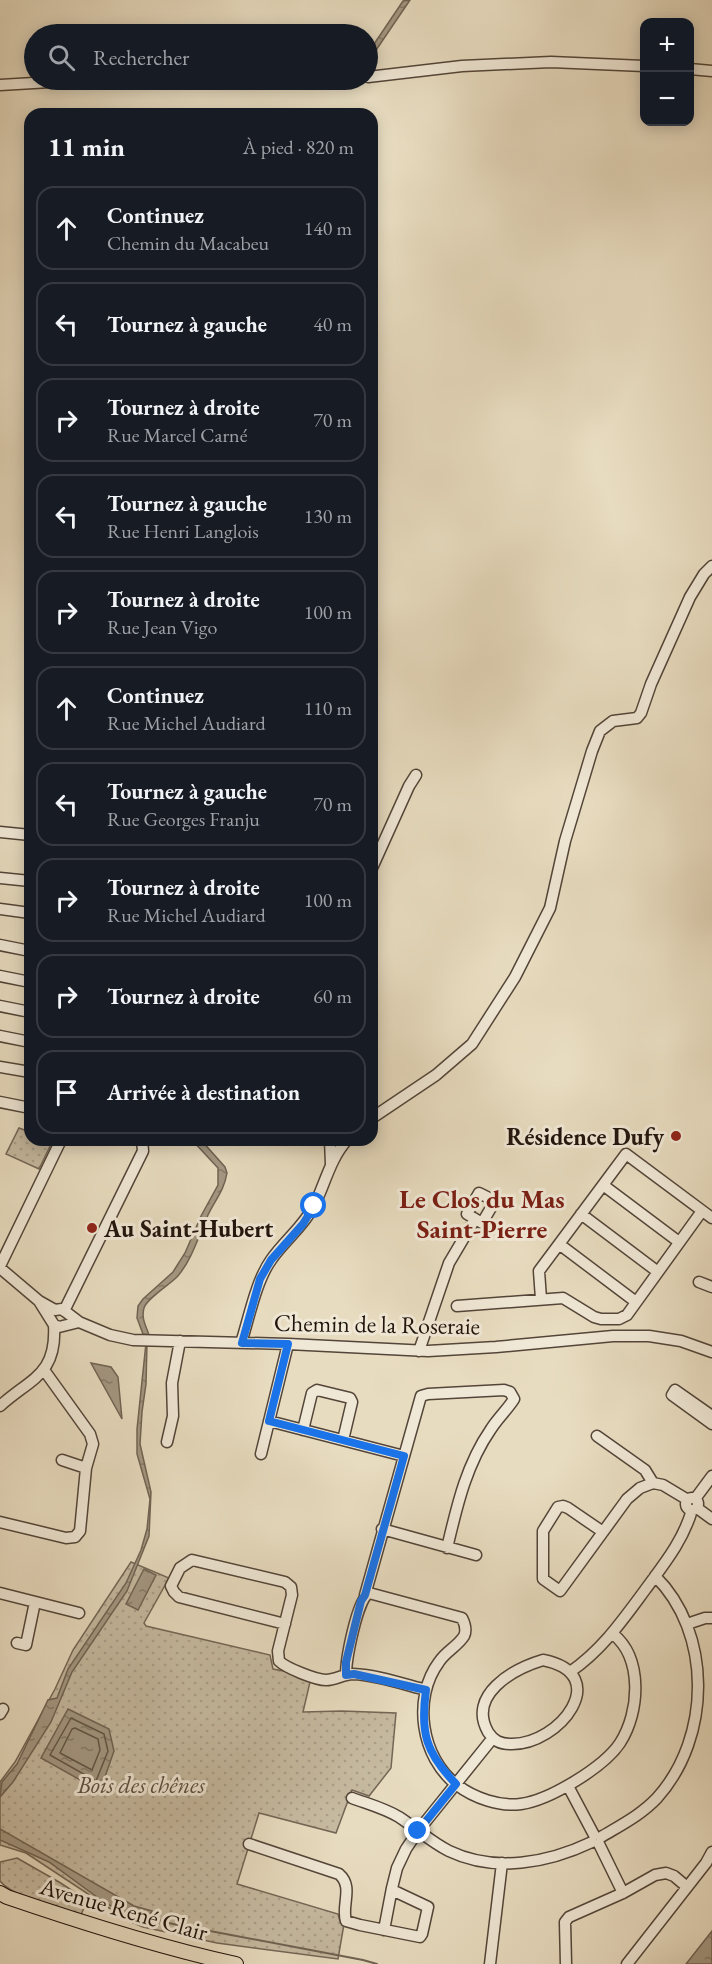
<!DOCTYPE html>
<html lang="fr">
<meta charset="utf-8">
<style>
body{margin:0;font-family:"EB Garamond",serif;background:#242831;color:#f1f3f6}
.controls{position:absolute;right:18px;top:18px;display:grid;overflow:hidden;border-radius:12px;box-shadow:0 3px 15px #0003}
.controls button{width:54px;height:54px;display:grid;place-items:center;padding:0;border:0;border-bottom:2px solid #363941;background:#171b24;color:#f1f3f6;font:30px sans-serif}
.stop{position:absolute;width:18px;height:18px;margin:-14px;border:4px solid #1a73e8;border-radius:50%;background:#fff}
.stop.end{background:#1a73e8;border-color:#fff;box-shadow:0 2px 6px #0008}
.list{margin:0;padding:0;list-style:none}
h2{display:flex;justify-content:space-between;align-items:center;height:78px;margin:0;padding:0 24px;font-size:26px}
h2 small{font-size:20px;font-weight:400;color:#9ea1a6}
.list li{display:grid;grid-template-columns:39px 1fr auto;gap:18px;align-items:center;box-sizing:border-box;height:84px;margin:0 12px 12px;padding:0 12px;border:2px solid #363941;border-radius:18px}
.list b{display:block;font-size:22px;white-space:nowrap}
.list p{margin:0;font-size:20px;white-space:nowrap;color:#9ea1a6}
.list em{font-size:20px;font-style:normal;color:#9ea1a6}
.icon{flex:none;width:33px;height:33px;fill:none;stroke:currentColor;stroke-width:2;stroke-linecap:round;stroke-linejoin:round}
.map{position:relative;flex:none;width:712px;height:1964px;overflow:hidden}
.search{position:absolute;background:#171b24;box-shadow:0 3px 15px #0003;left:24px;top:24px;width:354px;height:66px;display:flex;align-items:center;gap:15px;box-sizing:border-box;padding:0 21px;border-radius:33px;color:#9ea1a6;font-size:22px}
.panel{position:absolute;background:#171b24;box-shadow:0 3px 15px #0003;left:24px;top:108px;width:354px;height:1038px;border-radius:18px}
.map>svg:first-child{display:block}
.park{fill:url(#park-dots);stroke:#746656;stroke-width:1.5}
.water{fill:url(#water-ripples);stroke:#706353;stroke-width:1.5}
.lines{fill:none;stroke-linecap:round;stroke-linejoin:round}
.shore{stroke:#625648;stroke-width:1.5}
.stream{stroke:#706353;stroke-width:2}
.minor-casing{stroke:#534539;stroke-width:13}
.major-casing{stroke:#21130c;stroke-width:16}
.minor{stroke:#f0e8d6;stroke-width:10}
.major{stroke:#e8dcc0;stroke-width:14}
.route{stroke:#1a73e8;stroke-width:8}
.poi-dot{fill:#8f2418;stroke:#f0e8d6;stroke-width:2}
.labels{text-anchor:middle;dominant-baseline:central;stroke-width:6;stroke-linejoin:round;paint-order:stroke}
.poi-label{font-size:24px;font-weight:bold;fill:#21130c;stroke:#f0e8d6;text-anchor:end}
.street-label{font-size:24px;fill:#21130c;stroke:#f0e8d6}
.park-label{font-size:24px;font-style:italic;fill:#5b4d40;stroke:#f0e8d6}
.neighbourhood-label{font-size:26px;font-weight:bold;fill:#7a1f14;stroke:#f0e8d6}
</style>
<div class="map">
<svg width="712" height="1964" viewBox="0 0 712 1964">
<defs>
<pattern id="park-dots" width="8" height="8" patternUnits="userSpaceOnUse" patternTransform="scale(1.5)"><rect width="8" height="8" fill="#c6baa1"/><path d="M2 2h.1M6 6h.1" fill="none" stroke="#aa9f89" stroke-width="1.8" stroke-linecap="round"/></pattern>
<pattern id="water-ripples" width="26" height="14" patternUnits="userSpaceOnUse" patternTransform="scale(1.5)"><rect width="26" height="14" fill="#a49883"/><path d="M2 4q2-2 4 0t4 0M15 11q2-2 4 0t4 0" fill="none" stroke="#857b6a"/></pattern>
</defs>
<rect width="100%" height="100%" fill="#e8dcc0"/>
<filter id="stains"><feTurbulence type="fractalNoise" baseFrequency=".00333" numOctaves="4"/><feColorMatrix values="0 0 0 0 .2 0 0 0 0 .09 0 0 0 0 .02 0 0 0 .5 -.17"/></filter>
<radialGradient id="worn" r=".72"><stop offset=".6" stop-color="#630" stop-opacity="0"/><stop offset="1" stop-color="#630" stop-opacity=".3"/></radialGradient>
<path class="park" d="M19 1128 30 1132V1140H53L39 1169 6 1154Z
M131 1562 169 1578 144 1623 146 1626 270 1655 273 1669 289 1672 310 1682 303 1712 342 1711 396 1713 391 1768 369 1796 352 1790 336 1833 259 1813 237 1884 338 1914 340 1921 344 1924 338 1959 217 1943 143 1927 129 1921 26 1853 0 1845V1782L15 1762 55 1689 73 1650Z
M17 1858 59 1882 87 1900 81 1915C59 1908 14 1898 0 1881V1862Z"/>
<path class="water" d="M410 0 368 62V53L403 1Z
M192 1140H201L225 1167 227 1173C224 1191 215 1200 208 1215 199 1235 192 1260 177 1277 169 1285 146 1299 144 1308 141 1318 146 1326 149 1335L143 1334 137 1318 138 1306 143 1299 173 1272 185 1253 201 1216 218 1185V1168Z
M146 1343H147L146 1384 142 1412 140 1444 151 1492 149 1536 127 1591 72 1672 51 1722 13 1782 0 1797 2 1782 17 1764 48 1700 57 1698 68 1669 126 1583 141 1550 147 1529 150 1499 137 1454V1429Z
M91 1363 111 1367 118 1377 122 1419Z
M144 1569 156 1575 138 1610 126 1604Z
M68 1709 109 1729 114 1751 100 1791 41 1758Z
M0 1829 134 1906 152 1911 144 1926 101 1900 49 1862 0 1840Z
M712 1931V1964H686Z"/>
<g class="lines">
<path class="shore" d="M71 1718 104 1734 108 1751 96 1781 50 1755Z
M75 1728 98 1739 100 1750 92 1770 60 1753 72 1729Z"/>
<path class="stream" d="M149 1917 168 1923 363 1960 377 1964"/>
<defs>
<path id="minor" d="M690 69 712 71
M368 77 462 66 551 62 644 66
M0 85 84 80
M0 832 30 835
M372 868 409 786 416 775
M0 878 30 881
M0 909 30 913
M0 945 30 951
M0 976 30 982
M0 1006 30 1012
M0 1036 30 1042
M0 1067 30 1072
M0 1102 30 1108
M372 1118 436 1075 472 1044 515 977 550 908 565 841 592 751 600 731 613 721 637 718 641 713 651 684 690 597 704 574 712 566
M330 1140 331 1164
M603 1185 679 1242
M479 1193 495 1201 482 1223 467 1214Z
M581 1214 658 1272
M559 1244 636 1302
M0 1266 61 1140
M0 1268 39 1301 54 1325 59 1327 79 1322
M699 1282 712 1287
M541 1299 539 1271 626 1154 712 1218
M39 1301 55 1310 62 1309 79 1322 110 1335 133 1340 288 1344 428 1351 496 1347 613 1336H649L681 1341 712 1352
M457 1306 563 1298 594 1317 601 1319H619L627 1315 702 1211
M64 1311 143 1151 142 1140
M241 1343C249 1318 256 1281 271 1260 284 1241 303 1227 314 1206 325 1184 330 1159 347 1140
M419 1351 449 1263 475 1219
M0 1406C31 1378 57 1375 54 1325
M712 1416 675 1390 672 1395 712 1424
M269 1421 404 1456
M303 1430 312 1393 317 1390 350 1398 352 1402 343 1440
M597 1436 645 1470 653 1483 663 1485 688 1500
M167 1442 173 1416 172 1383 180 1341
M261 1454 288 1344
M62 1460 86 1468
M686 1504a6 6 0 1 1 12 0a6 6 0 1 1-12 0Z
M695 1499 712 1476
M697 1508 712 1519
M0 1522 66 1538 75 1537 80 1531 86 1468 93 1444 90 1434 44 1370
M382 1529 476 1555
M603 1532 568 1508 563 1506 558 1507 543 1531V1579L560 1591 627 1499 640 1488 653 1483
M0 1593 79 1613
M365 1595 421 1396 428 1394 504 1390 510 1392 514 1399C507 1410 498 1418 491 1429 466 1465 457 1506 447 1548
M690 1623 705 1618H712
M285 1624 179 1597 174 1592 171 1586 180 1568 192 1560 285 1582 291 1587 292 1595 278 1651 279 1661C286 1668 316 1680 326 1680 335 1680 344 1674 353 1674 377 1675 403 1684 426 1690
M17 1643 26 1645 35 1602
M543 1660C614 1674 560 1745 511 1744 500 1744 494 1741 488 1732 467 1695 513 1669 543 1660Z
M570 1672C602 1650 622 1621 645 1590 664 1564 683 1541 692 1510
M346 1675C346 1659 357 1600 369 1593L462 1618C465 1624 467 1630 464 1636 458 1646 445 1652 439 1662 412 1698 421 1758 457 1785 474 1798 500 1807 521 1804 550 1800 604 1767 620 1743 640 1712 643 1658 613 1634
M0 1714 3 1709
M568 1786 594 1835
M352 1798C368 1804 384 1808 399 1817 416 1828 431 1842 449 1851 495 1873 548 1863 592 1842
M601 1837C621 1825 641 1815 657 1798 712 1737 712 1632 655 1576
M249 1844 339 1874C354 1887 341 1905 346 1921L360 1925 420 1937 422 1934 428 1907 392 1890
M599 1844 623 1893
M384 1930 392 1888 397 1868 406 1849 418 1831 492 1739
M490 1964 502 1863
M566 1964 565 1922 569 1917 623 1893 655 1875 666 1873 674 1876 687 1887
M627 1964 706 1863 712 1852"/>
<path id="major" d="M0 1893 7 1897C83 1923 158 1947 236 1964"/>
</defs>
<use href="#minor" class="minor-casing"/>
<use href="#major" class="major-casing"/>
<use href="#minor" class="minor"/>
<use href="#major" class="major"/>
</g>
<g class="lines">
<path class="route" d="M314 1206 303 1224 271 1260 260 1279 242 1343 288 1344 269 1421 404 1456 365 1595 361 1601 346 1662V1675L354 1674 426 1690C420 1733 426 1753 456 1784L418 1831"/>
</g>
<g class="poi-dot">
<circle cx="676" cy="1136" r="6"/>
<circle cx="92" cy="1228" r="6"/>
</g>
<g class="labels">
<g class="poi-label">
<text x="664" y="1136">Résidence Dufy</text>
<text x="104" y="1228" text-anchor="start">Au Saint-Hubert</text>
</g>
<g class="street-label">
<text transform="translate(377 1324) rotate(1)">Chemin de la Roseraie</text>
<text transform="translate(124 1909) rotate(16)">Avenue René Clair</text>
</g>
<g class="park-label">
<text x="141" y="1784">Bois des chênes</text>
</g>
<g class="neighbourhood-label">
<text x="482" y="1199">Le Clos du Mas<tspan x="482" dy="30">Saint-Pierre</tspan></text>
</g>
</g>
<rect width="100%" height="100%" filter="url(#stains)"/>
<rect width="100%" height="100%" fill="url(#worn)"/>
</svg>
<div class="controls">
<button>+</button>
<button>−</button>
</div>
<div class="stop" style="left:314px;top:1206px"></div>
<div class="stop end" style="left:418px;top:1831px"></div>
<div class="search"><svg class="icon" aria-label="search" viewBox="0 0 24 24"><circle cx="10" cy="10" r="6"/><path d="M15 15l6 6"/></svg>Rechercher</div>
<section class="panel">
<h2>11 min<small>À pied · 820 m</small></h2>
<ul class="list">
<li><svg class="icon" aria-label="ahead" viewBox="0 0 24 24"><path d="M12 20V5M6 11l6-6 6 6"/></svg><div><b>Continuez</b><p>Chemin du Macabeu</p></div><em>140 m</em></li>
<li><svg class="icon" aria-label="left" viewBox="0 0 24 24"><path d="M17 20v-9H6M10 6l-5 5 5 5"/></svg><div><b>Tournez à gauche</b></div><em>40 m</em></li>
<li><svg class="icon" aria-label="right" viewBox="0 0 24 24"><path d="M7 20v-9h11M14 6l5 5-5 5"/></svg><div><b>Tournez à droite</b><p>Rue Marcel Carné</p></div><em>70 m</em></li>
<li><svg class="icon" aria-label="left" viewBox="0 0 24 24"><path d="M17 20v-9H6M10 6l-5 5 5 5"/></svg><div><b>Tournez à gauche</b><p>Rue Henri Langlois</p></div><em>130 m</em></li>
<li><svg class="icon" aria-label="right" viewBox="0 0 24 24"><path d="M7 20v-9h11M14 6l5 5-5 5"/></svg><div><b>Tournez à droite</b><p>Rue Jean Vigo</p></div><em>100 m</em></li>
<li><svg class="icon" aria-label="ahead" viewBox="0 0 24 24"><path d="M12 20V5M6 11l6-6 6 6"/></svg><div><b>Continuez</b><p>Rue Michel Audiard</p></div><em>110 m</em></li>
<li><svg class="icon" aria-label="left" viewBox="0 0 24 24"><path d="M17 20v-9H6M10 6l-5 5 5 5"/></svg><div><b>Tournez à gauche</b><p>Rue Georges Franju</p></div><em>70 m</em></li>
<li><svg class="icon" aria-label="right" viewBox="0 0 24 24"><path d="M7 20v-9h11M14 6l5 5-5 5"/></svg><div><b>Tournez à droite</b><p>Rue Michel Audiard</p></div><em>100 m</em></li>
<li><svg class="icon" aria-label="right" viewBox="0 0 24 24"><path d="M7 20v-9h11M14 6l5 5-5 5"/></svg><div><b>Tournez à droite</b></div><em>60 m</em></li>
<li><svg class="icon" aria-label="arrive" viewBox="0 0 24 24"><path d="M6 21V4h12l-3 4 3 4H6"/></svg><div><b>Arrivée à destination</b></div></li>
</ul>
</section>
</div>
